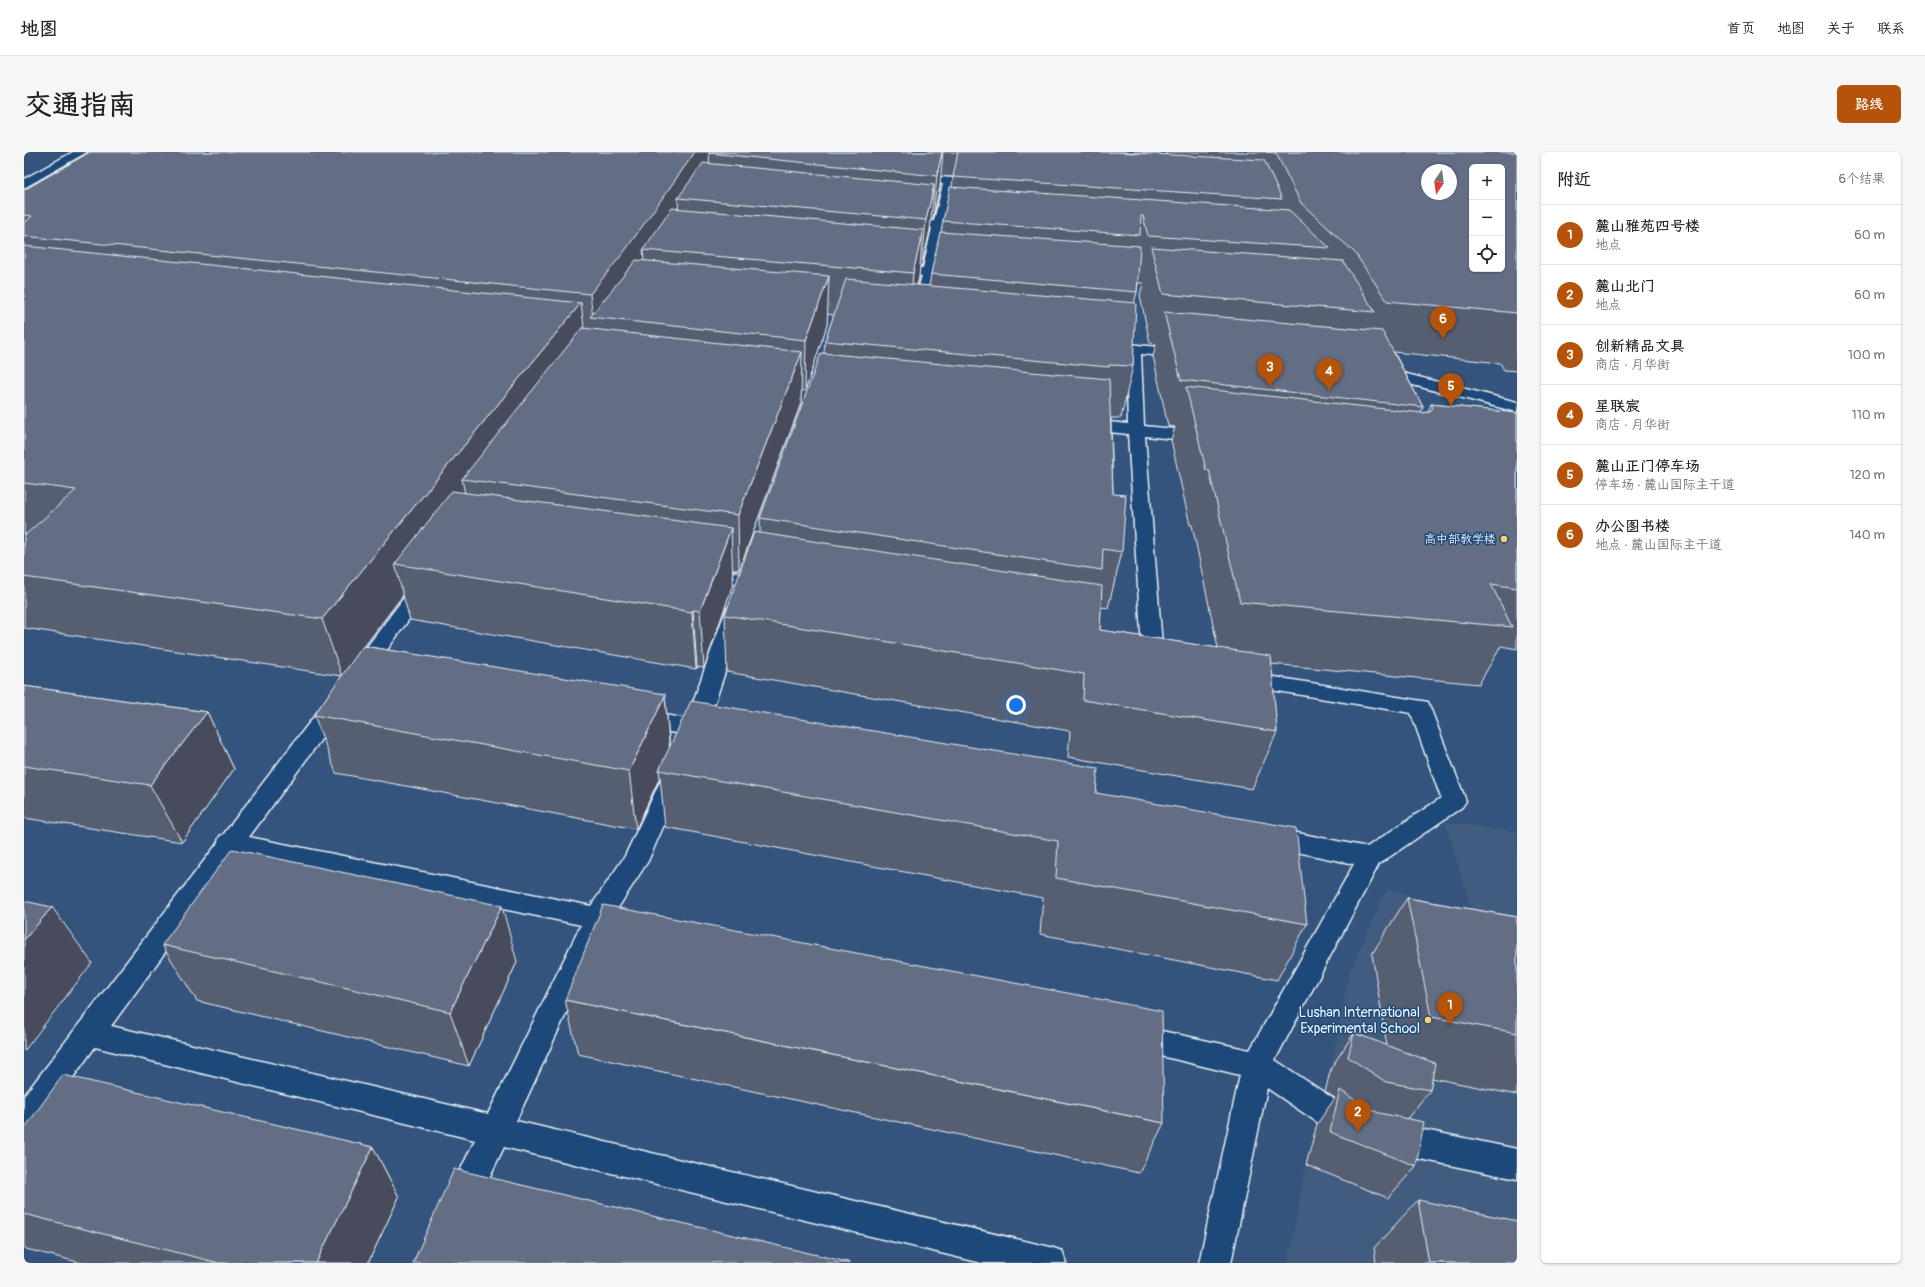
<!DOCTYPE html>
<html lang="zh">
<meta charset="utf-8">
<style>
body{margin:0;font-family:Pangolin,"LXGW WenKai TC",sans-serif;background:#f6f6f6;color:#222}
.controls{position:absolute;right:12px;top:12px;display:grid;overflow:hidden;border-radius:6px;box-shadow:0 1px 3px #0004}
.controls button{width:36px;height:36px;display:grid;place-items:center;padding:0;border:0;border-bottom:1px solid #e0e0e0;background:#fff;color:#222;font:20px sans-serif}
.compass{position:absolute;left:1397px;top:12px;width:36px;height:36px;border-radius:50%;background:#fff;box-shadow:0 1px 3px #0004;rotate:193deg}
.you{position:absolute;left:992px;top:553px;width:14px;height:14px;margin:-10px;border:3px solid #fff;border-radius:50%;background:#1a73e8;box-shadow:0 0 0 6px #1a73e833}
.badge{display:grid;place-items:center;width:26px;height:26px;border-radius:50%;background:#b45309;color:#fff;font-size:13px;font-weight:700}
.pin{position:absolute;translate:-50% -33px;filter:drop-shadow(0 1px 2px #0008)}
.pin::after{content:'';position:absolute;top:21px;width:14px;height:12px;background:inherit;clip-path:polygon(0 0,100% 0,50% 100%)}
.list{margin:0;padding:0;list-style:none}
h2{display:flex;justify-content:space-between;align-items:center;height:52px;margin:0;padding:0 16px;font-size:17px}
h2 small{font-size:13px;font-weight:400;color:#767676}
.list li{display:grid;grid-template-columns:26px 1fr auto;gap:12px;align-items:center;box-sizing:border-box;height:60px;padding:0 16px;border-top:1px solid #e0e0e0}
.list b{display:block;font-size:15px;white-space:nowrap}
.list p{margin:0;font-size:13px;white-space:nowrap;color:#767676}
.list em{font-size:13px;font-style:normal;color:#767676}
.icon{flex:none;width:22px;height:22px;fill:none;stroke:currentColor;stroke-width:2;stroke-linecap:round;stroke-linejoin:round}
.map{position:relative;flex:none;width:1493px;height:1111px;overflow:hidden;border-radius:6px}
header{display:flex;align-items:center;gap:24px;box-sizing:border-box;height:56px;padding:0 20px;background:#fff;border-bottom:1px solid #e0e0e0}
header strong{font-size:19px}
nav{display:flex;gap:22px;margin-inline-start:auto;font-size:14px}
.intro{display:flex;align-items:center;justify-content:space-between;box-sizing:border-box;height:96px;padding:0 24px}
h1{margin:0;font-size:28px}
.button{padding:10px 18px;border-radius:6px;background:#b45309;color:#fff;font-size:14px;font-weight:700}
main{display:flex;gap:24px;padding:0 24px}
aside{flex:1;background:#fff;border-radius:6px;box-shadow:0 1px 3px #0004}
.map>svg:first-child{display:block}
.built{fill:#425c7f}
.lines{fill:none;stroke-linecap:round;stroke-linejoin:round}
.street-casing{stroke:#e8f1f8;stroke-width:3}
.street{fill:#1f4a7a;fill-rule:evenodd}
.wall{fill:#565e72;stroke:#e8f1f8;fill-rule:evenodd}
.shaded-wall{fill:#464c5c;stroke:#e8f1f8}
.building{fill:#646d84;stroke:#e8f1f8;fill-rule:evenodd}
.poi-dot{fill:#ffd166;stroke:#1f4a7a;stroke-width:1.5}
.labels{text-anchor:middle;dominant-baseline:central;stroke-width:3;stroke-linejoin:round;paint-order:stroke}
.poi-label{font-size:12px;fill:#e8f1f8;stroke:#1f4a7a;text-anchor:end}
.near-poi-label{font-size:14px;fill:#e8f1f8;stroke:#1f4a7a;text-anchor:end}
</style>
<header>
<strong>地图</strong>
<nav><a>首页</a><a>地图</a><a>关于</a><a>联系</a></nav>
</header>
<div class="intro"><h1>交通指南</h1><a class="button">路线</a></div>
<main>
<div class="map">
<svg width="1493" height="1111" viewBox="0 0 1493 1111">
<rect width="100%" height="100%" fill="#34547d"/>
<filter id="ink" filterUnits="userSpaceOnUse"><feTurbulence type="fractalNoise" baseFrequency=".025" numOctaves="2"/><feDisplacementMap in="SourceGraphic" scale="8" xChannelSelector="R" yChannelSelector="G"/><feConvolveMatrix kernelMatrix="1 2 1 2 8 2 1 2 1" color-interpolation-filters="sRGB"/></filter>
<g filter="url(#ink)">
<path class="built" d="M1421 670 1493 680V1111H1264L1282 1013 1307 916 1325 821 1363 737 1449 763Z"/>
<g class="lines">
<defs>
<path id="street" d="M49 0H63L0 36V27Z
M888 23 957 28 963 31 957 34 930 33 922 70 947 72 953 76 947 80 921 77 912 117 941 120 943 123 941 126 911 125 907 137H897L895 134 898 124 867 121 862 120 860 117 862 114 867 113 899 116 908 76 878 74 872 70 878 66 910 69 919 32 884 28 882 26 884 24Z
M1094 191 1165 198 1168 201 1165 204 1160 206 1117 202 1120 274 1179 280 1185 281 1187 285 1185 289 1179 290 1121 284 1138 493 1140 508 1145 513 1141 518 1134 520 1123 517 1119 512 1104 282 1056 277 1050 275 1048 272 1050 269 1056 267 1104 272 1102 200 1089 198 1087 195 1089 192Z
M1355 215 1493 250V260L1350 223 1347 220 1350 217Z
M679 415 744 425 751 427 754 431 751 435 744 437 672 425 669 421 672 417Z
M401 425 408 427 411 431 343 526 335 528 327 526 324 521 327 516 394 427Z
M711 454 718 455 721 460 684 571 692 573 695 579 692 585C684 587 678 585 670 587L661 583 606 572 603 566 606 560 614 558 663 567 701 460 704 455Z
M1219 520 1404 550 1442 649 1438 655 1355 712 1251 908 1337 965 1341 975 1337 985 1326 989 1315 985 1243 936 1207 1111H1175L1216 923 1100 895 1096 886 1100 877 1110 873 1226 898 1330 712 1235 692 1232 685 1235 678 1244 675 1343 695 1417 646 1387 561 1211 532 1208 527 1211 522Z
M313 542 321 545 324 550 321 555 225 685 567 754 601 704 642 617 650 614 658 617 662 623 624 709 592 759 613 764 617 772 613 780 604 783 581 778 492 969 1026 1095 1038 1099 1042 1111H958L480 995 449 1059 438 1064 427 1059 422 1048 451 988 71 895 11 978 0 982V944L193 692 196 684 199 683 305 545ZM213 702 557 773 464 962 87 874Z
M1367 971 1493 997V1027L1367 1001 1356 996 1352 986 1356 976Z"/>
</defs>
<use href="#street" class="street-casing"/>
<use href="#street" class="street"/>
</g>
<path class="wall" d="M66 0H1135V2L1142 3V0H1493V219L1480 218 1476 211 1370 200 1399 255 1397 261 1404 260 1407 252 1493 261V497L1477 494 1455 532 1247 512 1253 580 1228 637 1044 605 1046 579 703 520 701 463 736 381V366L800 201 801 189 810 163 803 162V173L781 239H777V251L715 418 709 417V432L680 516 673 515 672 517 386 468 379 443 340 494 641 544 646 595 1072 641 1283 772 1253 828 1016 782 1019 746 641 675 636 625 612 677 312 621 290 563 318 524 0 476V384L2 382H0V38ZM917 24 929 25 928 35 919 69 917 80 907 122 905 134 893 133 895 125 896 114H898L906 78 907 68H909L916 33ZM1114 131H1119L1116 143 1126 191 1132 192 1129 204 1144 274 1151 275 1147 288 1166 373H1168L1194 496 1076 478 1077 455 1084 456 1098 400 1089 342 1087 266H1097L1109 214 1110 151 1113 140Z
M0 534 183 560 210 617 158 690 0 666Z
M1383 746 1493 765V943L1408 926 1406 938 1383 967 1392 1014 1364 1046 1282 1013 1293 972 1311 946 1301 940 1307 916 1330 881 1363 894 1348 802Z
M138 793 493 810 445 914 173 849Z
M541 848 1140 971 1115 1021 554 902Z
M0 977 349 995 375 1045 344 1111H58L2 1097 0 1094Z
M1394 1048 1493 1111H1352L1350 1096Z"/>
<path class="shaded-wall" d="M671 0H701L685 1 686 23 654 46 655 69 619 98 621 121 569 166 566 142Z
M918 0H919L916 33 909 68 913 24Z
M910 33 906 78 898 114 902 68Z
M899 78 895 125 885 169 889 121Z
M805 124 803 173 781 239 782 188Z
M557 151 563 201 438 327 444 357 371 412 379 443 318 524 298 467Z
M778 200 777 251 715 418 714 363Z
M707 376 709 432 680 516 676 459Z
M669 458 673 515 672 517 668 460Z
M641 544 646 602 635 618 636 625 612 677 605 619Z
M183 560 210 617 158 690 126 633Z
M478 754 493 810 445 914 426 860Z
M28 755 68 811 0 899V788Z
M349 995 375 1045 344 1111H292Z"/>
<path class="building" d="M66 0H671L600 100 566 142 0 84V72L8 64 0 63V38Z
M686 0H918L913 24 685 1Z
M934 0H1093L1240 8 1258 47 929 25Z
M1242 0H1493V161L1363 149 1331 101 1277 51 1252 1ZM1448 15H1478V117H1448ZM1403 18H1427V42H1403Z
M679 11 910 33 902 68 654 46Z
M926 35 1265 58 1306 96 1124 84 1119 64H1117L1116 83 919 69Z
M648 56 899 78 889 121 619 98Z
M916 80 1116 94 1113 140 907 122Z
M0 94 557 151 298 467 0 425V384L52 338 0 331Z
M1127 95 1319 109 1351 160 1139 142Z
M612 108 805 124 782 188 566 165Z
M822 127 1112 151 1109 214 1085 213V215L801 189Z
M1140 160 1358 179 1399 255 1157 228Z
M558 176 778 200 714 363 438 327Z
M797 201 1085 227 1089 342 1102 343 1098 400 1079 397 1078 418 736 366Z
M1162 235 1398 261 1406 260 1409 255 1407 252 1493 261V436L1467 432 1488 475 1216 450 1185 318H1182Z
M428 339 707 376 676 459 669 458 668 460 371 412Z
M730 380 1078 434 1076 478 1247 504 1253 580 1059 548 1060 522 701 463Z
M339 494 641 542V544L605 619 290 563Z
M0 534 183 560 126 633 0 614Z
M667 549 1074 616 1072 641 1272 676 1283 772 1032 726 1034 689 635 618Z
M208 697 478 754 426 860 138 793Z
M1383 746 1493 765V881L1407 865Z
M0 749 28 755 0 788Z
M579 753 1138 859 1140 971 541 848Z
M1330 881 1411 911 1406 938 1362 930 1324 905Z
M39 923 349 995 292 1111H195L0 1062V977Z
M1316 938 1343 956 1355 961 1400 970 1392 1014 1306 980Z
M430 1017 827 1111H389Z
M1394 1048 1493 1069V1111H1405Z"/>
</g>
<g class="poi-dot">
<circle cx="1480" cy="387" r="4"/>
<circle cx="1404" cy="868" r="4"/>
</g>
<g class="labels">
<g class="poi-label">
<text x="1472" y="387">高中部教学楼</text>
</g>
<g class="near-poi-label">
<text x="1396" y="860">Lushan International<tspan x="1396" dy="16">Experimental School</tspan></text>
</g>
</g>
</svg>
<div class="controls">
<button>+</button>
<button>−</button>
<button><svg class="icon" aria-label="locate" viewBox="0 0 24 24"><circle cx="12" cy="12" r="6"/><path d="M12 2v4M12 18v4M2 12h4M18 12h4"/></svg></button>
</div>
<svg class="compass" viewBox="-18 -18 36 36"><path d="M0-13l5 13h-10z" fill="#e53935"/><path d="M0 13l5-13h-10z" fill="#767676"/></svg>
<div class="you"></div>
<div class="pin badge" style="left:1426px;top:873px">1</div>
<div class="pin badge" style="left:1334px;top:980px">2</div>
<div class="pin badge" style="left:1246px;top:235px">3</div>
<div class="pin badge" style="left:1305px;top:239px">4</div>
<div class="pin badge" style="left:1427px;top:254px">5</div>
<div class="pin badge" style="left:1419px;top:187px">6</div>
</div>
<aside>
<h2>附近<small>6个结果</small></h2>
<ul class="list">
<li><span class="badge">1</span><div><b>麓山雅苑四号楼</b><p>地点</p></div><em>60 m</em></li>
<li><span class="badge">2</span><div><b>麓山北门</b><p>地点</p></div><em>60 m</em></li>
<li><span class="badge">3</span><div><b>创新精品文具</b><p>商店 · 月华街</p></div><em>100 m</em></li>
<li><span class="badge">4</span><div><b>星联宸</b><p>商店 · 月华街</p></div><em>110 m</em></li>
<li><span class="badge">5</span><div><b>麓山正门停车场</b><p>停车场 · 麓山国际主干道</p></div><em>120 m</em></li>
<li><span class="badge">6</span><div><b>办公图书楼</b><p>地点 · 麓山国际主干道</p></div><em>140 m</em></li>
</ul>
</aside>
</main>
